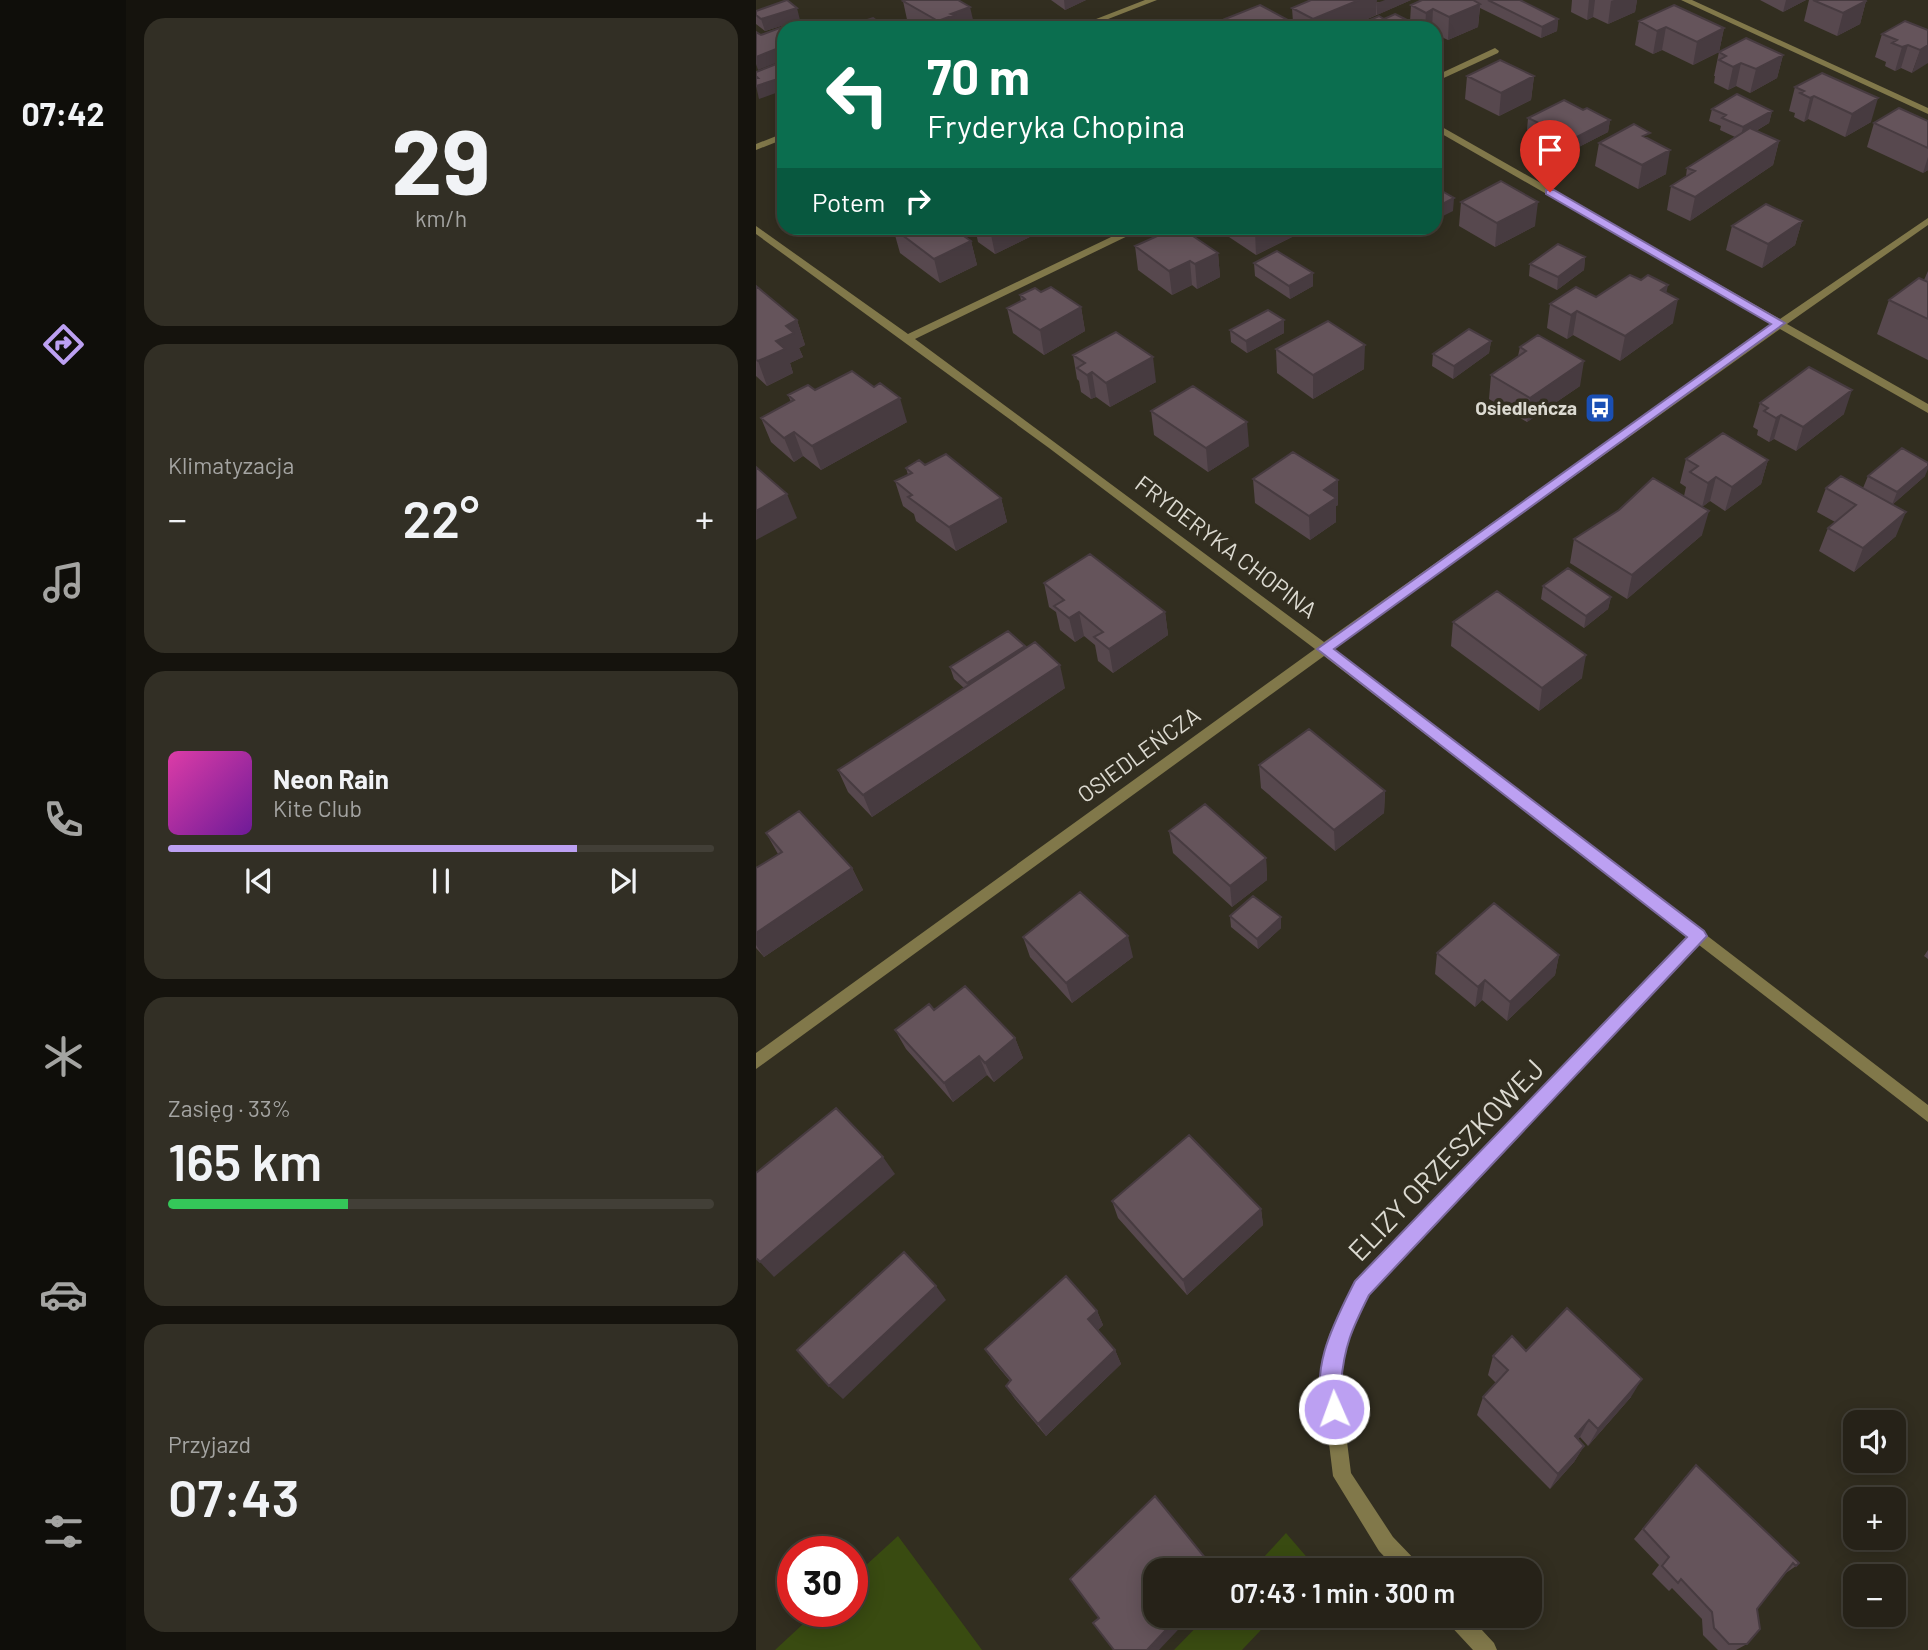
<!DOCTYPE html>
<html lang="pl">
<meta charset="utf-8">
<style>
:root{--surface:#262218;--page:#322f25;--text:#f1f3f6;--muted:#a4a4a2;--line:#423f37;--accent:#bca0f2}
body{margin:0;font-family:Barlow,sans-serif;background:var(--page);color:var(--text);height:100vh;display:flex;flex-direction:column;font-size:26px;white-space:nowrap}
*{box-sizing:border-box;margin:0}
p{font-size:23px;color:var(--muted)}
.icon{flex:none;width:38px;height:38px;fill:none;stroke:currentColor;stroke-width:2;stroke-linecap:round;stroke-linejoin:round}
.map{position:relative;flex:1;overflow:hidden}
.panel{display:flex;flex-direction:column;gap:18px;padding:18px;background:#15130d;width:630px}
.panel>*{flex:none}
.hud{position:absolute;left:21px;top:21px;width:665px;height:214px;border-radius:21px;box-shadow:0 4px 18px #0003,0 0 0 2px var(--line);background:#0b6e4f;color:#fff;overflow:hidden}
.fabs{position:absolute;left:1087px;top:1410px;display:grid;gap:14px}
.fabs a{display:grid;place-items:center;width:63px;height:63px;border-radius:14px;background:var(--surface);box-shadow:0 4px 18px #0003,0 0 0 2px var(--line);font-size:35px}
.speed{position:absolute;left:21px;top:1536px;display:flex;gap:14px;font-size:35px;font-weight:700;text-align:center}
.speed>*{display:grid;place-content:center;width:91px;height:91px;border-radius:50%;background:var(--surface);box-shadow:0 4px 18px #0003,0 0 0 2px var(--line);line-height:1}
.speed .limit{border:10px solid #d22;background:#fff;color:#111}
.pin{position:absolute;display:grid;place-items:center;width:60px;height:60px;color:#fff;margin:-72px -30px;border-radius:50% 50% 50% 0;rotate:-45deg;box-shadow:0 0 7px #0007}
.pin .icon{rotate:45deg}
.me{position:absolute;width:77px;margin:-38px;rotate:358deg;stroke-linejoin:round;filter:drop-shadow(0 0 5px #0008)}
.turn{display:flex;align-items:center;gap:24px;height:147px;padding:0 35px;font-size:32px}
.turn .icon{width:91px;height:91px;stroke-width:2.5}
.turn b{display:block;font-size:49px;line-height:60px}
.then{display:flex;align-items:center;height:66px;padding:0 35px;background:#0003;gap:14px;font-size:26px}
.big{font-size:52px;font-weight:600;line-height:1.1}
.panel .widget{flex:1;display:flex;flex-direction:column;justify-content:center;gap:10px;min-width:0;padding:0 24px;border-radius:21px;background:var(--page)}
.panel .dial{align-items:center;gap:0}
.dial b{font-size:91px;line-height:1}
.song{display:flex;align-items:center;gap:21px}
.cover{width:84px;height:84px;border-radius:10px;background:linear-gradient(135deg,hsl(320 70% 55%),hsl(280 70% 35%))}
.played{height:7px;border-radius:4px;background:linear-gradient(90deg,var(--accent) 75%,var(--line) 75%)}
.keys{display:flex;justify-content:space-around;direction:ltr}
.heat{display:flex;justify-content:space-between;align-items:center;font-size:38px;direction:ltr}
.charge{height:10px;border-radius:5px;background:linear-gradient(90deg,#34c759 33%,var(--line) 0)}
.trip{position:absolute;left:387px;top:1558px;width:399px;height:70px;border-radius:21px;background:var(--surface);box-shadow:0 4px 18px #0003,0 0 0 2px var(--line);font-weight:600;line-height:70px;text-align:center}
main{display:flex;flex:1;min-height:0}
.menu{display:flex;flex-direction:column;width:126px;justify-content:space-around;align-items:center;background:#0f0e0a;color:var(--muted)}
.menu .icon{width:49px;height:49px}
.menu .selected{color:var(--accent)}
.menu b{font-size:32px;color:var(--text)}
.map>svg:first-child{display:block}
.green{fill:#394b11}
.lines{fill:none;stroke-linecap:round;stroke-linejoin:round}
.lane{fill:#81784a;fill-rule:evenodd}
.street{fill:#81784a;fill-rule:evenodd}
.wall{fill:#57484e}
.shaded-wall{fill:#473b40}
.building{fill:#65545b;stroke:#473b40;stroke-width:2}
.route{fill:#bca0f2;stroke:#7a689d;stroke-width:2}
.labels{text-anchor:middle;stroke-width:7;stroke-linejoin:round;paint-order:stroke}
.far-poi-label{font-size:19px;font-weight:bold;fill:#dcdad1;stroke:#322e20;text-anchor:end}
.street-label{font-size:23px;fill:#dcdad1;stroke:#322e20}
.near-street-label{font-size:28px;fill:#dcdad1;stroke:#322e20}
</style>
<main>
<nav class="menu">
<b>07:42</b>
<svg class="icon selected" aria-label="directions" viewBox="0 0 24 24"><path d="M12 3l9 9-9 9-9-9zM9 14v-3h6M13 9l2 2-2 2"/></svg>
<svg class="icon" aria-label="music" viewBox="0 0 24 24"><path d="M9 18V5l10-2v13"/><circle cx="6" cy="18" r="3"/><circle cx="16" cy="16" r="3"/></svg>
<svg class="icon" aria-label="phone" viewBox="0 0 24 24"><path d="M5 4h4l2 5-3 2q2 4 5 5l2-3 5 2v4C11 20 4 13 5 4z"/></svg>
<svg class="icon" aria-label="climate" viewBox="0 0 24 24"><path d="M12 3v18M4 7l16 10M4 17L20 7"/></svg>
<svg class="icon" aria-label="car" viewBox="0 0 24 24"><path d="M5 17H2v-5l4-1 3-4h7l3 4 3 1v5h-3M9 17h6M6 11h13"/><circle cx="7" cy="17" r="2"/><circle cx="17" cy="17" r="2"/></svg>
<svg class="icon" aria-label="filters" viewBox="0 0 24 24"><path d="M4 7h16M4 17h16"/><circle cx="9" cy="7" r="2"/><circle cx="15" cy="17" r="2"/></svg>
</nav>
<section class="panel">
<div class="widget dial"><b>29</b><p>km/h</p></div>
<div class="widget"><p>Klimatyzacja</p>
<div class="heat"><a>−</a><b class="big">22°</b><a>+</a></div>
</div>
<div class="widget">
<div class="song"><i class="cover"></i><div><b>Neon Rain</b><p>Kite Club</p></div></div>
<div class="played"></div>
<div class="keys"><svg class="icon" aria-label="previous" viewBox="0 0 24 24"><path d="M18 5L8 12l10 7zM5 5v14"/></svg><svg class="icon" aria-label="pause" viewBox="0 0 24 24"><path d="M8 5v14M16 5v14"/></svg><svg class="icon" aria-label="next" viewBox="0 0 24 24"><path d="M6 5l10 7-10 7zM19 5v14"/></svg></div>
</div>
<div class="widget"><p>Zasięg · 33%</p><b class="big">165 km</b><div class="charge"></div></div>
<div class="widget"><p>Przyjazd</p><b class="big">07:43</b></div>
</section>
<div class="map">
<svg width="1172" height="1650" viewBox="0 0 1172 1650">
<rect width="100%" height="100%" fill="#322e20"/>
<!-- green -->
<path class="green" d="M530 1533 561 1569 496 1570Z
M142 1536 226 1650H19L60 1612H96V1578Z
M452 1615H519L486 1650H418Z"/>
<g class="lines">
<!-- lane -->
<path class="lane" d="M739 48 743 51 742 53 679 82V76Z"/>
<!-- street -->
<path class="street" d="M389 0H401L329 28H317Z
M925 0H936L1172 108V114Z
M679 123 1024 319 1172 218V225L1031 324 1172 404V413L1024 329 577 649 1172 1105V1122L943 945 612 1294 591 1337 584 1387 595 1473 637 1537 662 1563 665 1570H641L623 1551 577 1476 566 1387 573 1335 600 1282 932 937 568 656 0 1069V1053L559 649 293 448 0 234V226L152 334 374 228H386L384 230 159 339 568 642 1017 324 679 130Z
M28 133V139L0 150V144Z
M688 1615H712L738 1643 741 1650H717L691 1622Z"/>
</g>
<!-- wall -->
<path class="wall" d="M295 0H330L309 10Z
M655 0 591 28H469V19L537 22 536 8Z
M666 0H764L802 19 801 31 785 38 724 8 722 27 692 40 679 34V28H606L607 23 628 19 654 22 655 5Z
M816 0H881L879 12 852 24 837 17 831 20 815 12Z
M1004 0H1050L1027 12Z
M1053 0H1109L1110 1 1104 24 1081 36 1048 21Z
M147 1 219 28H159L152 24Z
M0 11 44 20 9 31 0 24Z
M883 21 968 28 963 52 937 65 906 50 897 54 879 45Z
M1172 30 1156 73 1145 68 1139 71 1129 66 1130 62 1119 57 1126 34Z
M963 52 1027 55 1021 78 994 93 980 86 972 90 958 83 959 76H958Z
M711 76H778L775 100 743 116 709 99Z
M1039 87 1115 122 1089 137 1052 119 1048 122 1038 117 1039 113 1033 111Z
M956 109 1016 111 1013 123 1000 131 1023 141 1017 165 934 221 911 210 915 186 930 176 931 168 979 137 964 130 965 126 953 121Z
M827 110 854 120 852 132 815 151 771 130 772 118Z
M1172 121V170L1167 173 1111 147 1118 123Z
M893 139 910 174 882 189 839 166 843 143Z
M28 144V169L21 147Z
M705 202 779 226 739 247 703 226Z
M1046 221 1039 245 1006 268 970 250 976 226Z
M137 228H219L220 232 210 238 215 241 221 265 184 283 144 253Z
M219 228H292L239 254 222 242Z
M461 228H537L538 236 500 255 461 229Z
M379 246 462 253 464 277 441 289 436 285 416 295 382 270Z
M829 257 828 270 801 290 773 276 774 264Z
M498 263 557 286 534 299 499 276Z
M1172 271V360L1121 334 1133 300 1168 280Z
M0 286 41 320 49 345 43 348 47 357 34 363 37 373 11 386 0 376Z
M285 292 325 307 329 331 288 355 257 333 251 308 265 301 264 295Z
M910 293 917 323 864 361 817 335 811 339 791 328 794 304 840 297Z
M474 330 528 333 491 353 475 342Z
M735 341 733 353 697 379 676 366 677 354Z
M764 347 824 386 771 422 733 399 735 375 762 356Z
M520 349 608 369 557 399 521 373Z
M317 355 400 382 354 407 340 397 335 399 325 392 323 381 321 379Z
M59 390 151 422 65 470 47 456 38 462 15 442 5 418 35 402 32 395Z
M1004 403 1088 414 1040 451 1018 439 1013 442 1001 435 1002 430 997 427Z
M395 411 493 446 452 472 398 435Z
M930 459 1012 460 1005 484 969 511 954 501 946 507 928 496 930 487 924 483Z
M169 465 245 498 251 522 200 551 160 521 158 514 147 506 139 481 152 475 150 468Z
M1112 476H1169L1136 505 1140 536 1098 572 1063 551 1072 528 1079 522 1061 512 1070 488H1107Z
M497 479 582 480V505L580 506V522L554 540 499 503Z
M863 510 946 535 871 599 814 563 818 539Z
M288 583 409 612 412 635 357 673 342 661 339 645 328 636 319 642 304 630 300 612 293 607Z
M787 586 855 597 852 609 828 628 785 599Z
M697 622 826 678 783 711 695 646Z
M269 646 270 648 309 688 116 817 92 792 82 770 208 688 198 679 194 667Z
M503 765 629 791 628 813 579 851 505 788Z
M413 831 510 858 511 880 476 907 417 853Z
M10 833 96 868 107 890 8 957 0 948V868L22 854Z
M474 916 525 917V928L502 949 475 927Z
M267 937 377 957 316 1003 274 957Z
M1172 950V959L1168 956Z
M681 953 803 955 799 975 751 1021 726 1000 719 1007 679 974Z
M178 1010 259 1038 267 1058 238 1082 231 1075 197 1102 150 1049 139 1030Z
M356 1201 505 1209 507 1225 431 1295 362 1218Z
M341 1311 347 1325 342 1330 359 1350 365 1364 290 1436 259 1399 250 1386 254 1381 238 1362 229 1349Z
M770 1351 875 1397 832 1446 824 1437 822 1439 828 1446 818 1462 794 1489 721 1415 727 1397 740 1383 732 1375 737 1356Z
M930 1476 1040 1566 1027 1575 1001 1609 991 1644 980 1650H962L947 1635 946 1619 916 1588 913 1591 896 1574 903 1565 878 1539Z"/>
<!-- shaded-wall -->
<path class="shaded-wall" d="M308 0H330L309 10Z
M603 0H621L620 15 591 28H558L557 19Z
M629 0H655L621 15V3Z
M833 0H839L837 17 831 20Z
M858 0H881L879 12 852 24 855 1Z
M1030 0H1050L1027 12Z
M1110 1 1104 24 1081 36 1087 13Z
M724 4 722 27 692 40 693 17Z
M214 7 219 28H183L182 21 195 14Z
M41 8 44 20 9 31 5 19Z
M677 9 676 28H669L670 13Z
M802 19 801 31 785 38 786 27Z
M910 27 906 50 897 54 901 31Z
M968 28 963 52 937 65 941 42Z
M1152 45 1145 68 1139 71 1146 47Z
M1172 45V63L1156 73 1164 50Z
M28 46V60L2 70 0 64V57Z
M1027 55 1021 78 994 93 1000 69Z
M985 63 980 86 972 90 977 67Z
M778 76 775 100 743 116 745 93Z
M28 77V90L3 99 0 86Z
M1058 96 1052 119 1048 122 1054 98Z
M1122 98 1115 122 1089 137 1096 114Z
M1016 111 1013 123 984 140 987 127Z
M854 120 852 132 815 151 817 139Z
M1023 141 1017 165 934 221 939 197Z
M914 150 910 174 882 189 886 165Z
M1172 157V170L1167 173Z
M698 198 697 211 679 220V208Z
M782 202 779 226 739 247 741 223Z
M1046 221 1039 245 1006 268 1012 244Z
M194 228H219L220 232 205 240 215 241 221 265 184 283 178 259Z
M238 228H292L239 254 234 230Z
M506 228H537L538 236 500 255 499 231Z
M462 253 464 277 441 289 439 264Z
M829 257 828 270 801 290 802 277Z
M434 261 436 285 416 295 413 271Z
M557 273V286L534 299 533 286Z
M912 285 907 309 922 299 917 323 864 361 869 336 905 290Z
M325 307 329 331 288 355 284 330Z
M821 311 817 335 811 339 815 315Z
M41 320 49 345 43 348 47 357 34 363 37 373 11 386 2 361 20 341 30 326Z
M528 320V333L491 353 490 341Z
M735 341 733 353 697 379 698 366Z
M609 345 608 369 557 399V375Z
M397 357 400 382 354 407 350 383Z
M828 361 824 386 771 422 774 398Z
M336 372 340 397 335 399 331 375Z
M1096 390 1088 414 1040 451 1047 427Z
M144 398 151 422 65 470 56 446Z
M1025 415 1018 439 1013 442 1020 418Z
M491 422 493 446 452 472 450 448Z
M38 432 47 456 38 462 28 438Z
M1012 460 1005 484 969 511 976 487Z
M1172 466V469L1169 476 1136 505 1141 492Z
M960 477 954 501 946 507 952 483Z
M582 480V505L580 506V522L554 540 553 516 568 490Z
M31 494 41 518 0 540V511Z
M245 498 251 522 200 551 193 527Z
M953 511 946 535 871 599 876 575Z
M1150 512 1140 536 1098 572 1107 548Z
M855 597 852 609 828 628 830 616Z
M323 612 328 636 319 642 313 618Z
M409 612 412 635 357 673 353 649Z
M269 646 272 658 215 695 211 683Z
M830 655 826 678 783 711 786 688Z
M304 665 309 688 116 817 107 795Z
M629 791 628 813 579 851 578 830Z
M510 858 511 880 476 907 474 886Z
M96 868 107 890 8 957 0 945V933Z
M525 917V928L502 949 501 939Z
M372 936 377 957 316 1003 310 983Z
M803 955 799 975 751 1021 754 1002Z
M729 980 726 1000 719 1007 722 987Z
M259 1038 267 1058 238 1082 229 1063Z
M223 1056 231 1075 197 1102 188 1083Z
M127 1157 139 1174 18 1277 4 1262Z
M505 1209 507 1225 431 1295 427 1280Z
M180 1286 190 1300 87 1399 73 1386Z
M341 1311 347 1325 338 1333 332 1319Z
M359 1350 365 1364 290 1436 282 1424Z
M886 1379 875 1397 832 1446 842 1429Z
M833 1420 824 1437 810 1453 819 1436Z
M828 1446 818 1462 794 1489 802 1474Z
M424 1615H436L403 1650H391Z"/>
<!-- building -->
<path class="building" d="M31 0 41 8 5 19 0 15V11Z
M150 0H202L214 7 195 14 198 15 182 21 147 1Z
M555 0H603L557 19 536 8Z
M666 0H717L724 4 693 17 677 9 670 13 655 5Z
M732 0H764L802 19 786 27Z
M1057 0H1109L1110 1 1087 13Z
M504 5 543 26 539 28H484L469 19Z
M918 5 968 28 941 42 910 27 901 31 883 21Z
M639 14 663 26 659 28H606L612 26 607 23 623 16 628 19Z
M117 18 130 28H95L92 26Z
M1149 21 1172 30V45L1164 50 1152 45 1146 47 1136 43 1141 40 1126 34Z
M29 26 32 28H28V46L0 57V32L5 35Z
M990 38 1027 55 1000 69 985 63 977 67 963 60 970 56 963 52Z
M744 60 778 76 745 93 711 76Z
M28 61V77L0 86V78H2L0 76V72Z
M1066 73 1122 98 1096 114 1058 96 1054 98 1044 93 1048 91 1039 87Z
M981 94 1016 111 987 127 966 118 970 115 956 109Z
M808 100 827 110 831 108 854 120 817 139 772 118Z
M1143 108 1172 121V148L1118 123Z
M878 124 894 133 887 136 914 150 886 165 843 143Z
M994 128 1023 141 939 197 915 186 939 171 931 168Z
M28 144V152L21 147Z
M745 181 782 202 741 223 705 202Z
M679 187 698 198 679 208Z
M1010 204 1046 221 1012 244 976 226Z
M137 228H196L215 241 178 259Z
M419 228H425L462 253 439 264 434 261 413 271 379 246Z
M494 228H506L499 231Z
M802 244 829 257 802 277 774 264Z
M521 251 557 273 533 286 498 263Z
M874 275 885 280 892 275 912 285 905 290 922 299 869 336 821 311 815 315 794 304 820 287 840 297Z
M1163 278 1172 282V319L1133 300Z
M0 286 41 320 30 326 38 333 20 341 29 349 2 361 0 360Z
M295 287 325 307 284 330 251 308 269 299 264 295 279 288 285 292Z
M512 310 528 320 490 341 474 330Z
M572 321 609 345 557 375 520 349Z
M713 329 735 341 698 366 677 354Z
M360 332 397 357 350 383 336 372 331 375 321 368 329 363 317 355Z
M782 335 828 361 774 398 735 375 770 351 764 347Z
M1053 367 1096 390 1047 427 1025 415 1020 418 1008 411 1012 408 1004 403Z
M96 371 118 387 124 383 144 398 56 446 38 432 28 438 5 418 38 400 32 395 52 385 59 390Z
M437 386 491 422 450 448 395 411Z
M967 433 1012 460 976 487 960 477 952 483 934 472 942 466 930 459Z
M1146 448 1172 463V466L1141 492 1112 476Z
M537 452 582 480 568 490 580 498 553 516 497 479Z
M190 454 245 498 193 527 152 497 156 495 139 481 156 473 150 468 163 460 169 465Z
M0 467 31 494 0 511Z
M1085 476 1150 512 1107 548 1072 528 1100 505 1070 488Z
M897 478 953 511 876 575 818 539 863 510Z
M334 554 409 612 353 649 338 637 347 632 323 612 313 618 298 606 308 600 288 583Z
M812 568 855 597 830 616 787 586Z
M741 591 830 655 786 688 697 622Z
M252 631 269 646 211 683 194 667Z
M279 642 304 665 107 795 82 770Z
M553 729 629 791 578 830 503 765Z
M449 804 510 858 474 886 413 831Z
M43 811 96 868 0 933V868L26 852 10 833Z
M324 892 372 936 310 983 267 937Z
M497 896 525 917 501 939 474 916Z
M738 903 803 955 754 1002 729 980 722 987 681 953Z
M209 986 259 1038 229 1063 223 1056 188 1083 139 1030 173 1004 178 1010Z
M80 1108 127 1157 4 1262 0 1258V1173Z
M433 1135 505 1209 427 1280 356 1201Z
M148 1252 180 1286 73 1386 41 1350Z
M310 1276 341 1311 332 1319 359 1350 282 1424 250 1386 255 1380 229 1349Z
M811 1308 886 1379 842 1429 833 1420 819 1436 828 1446 802 1474 727 1397 752 1370 737 1356 756 1336 770 1351Z
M940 1465 1043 1563 1040 1566 1037 1563 1001 1609 1004 1629 991 1644H973L958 1628 956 1612 925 1579 922 1583 906 1566 913 1557 887 1529Z
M399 1496 459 1570H399V1615H424L391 1650H358L337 1623 343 1618 314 1579Z"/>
<!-- route -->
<path class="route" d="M790 190H798L1029 323 578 649 948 931 951 936 613 1295C596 1329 588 1346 585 1384 584 1396 589 1406 585 1417L578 1420 570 1417C551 1371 579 1321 599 1281L931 937 561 649 1015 324 790 194Z"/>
<!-- icons -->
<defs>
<g id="bus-square" transform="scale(1.575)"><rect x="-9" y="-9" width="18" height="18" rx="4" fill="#1a4fb4" stroke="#322e20"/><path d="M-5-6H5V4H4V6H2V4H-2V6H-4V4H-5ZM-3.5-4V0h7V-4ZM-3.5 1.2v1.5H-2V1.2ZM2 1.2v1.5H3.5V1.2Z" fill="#fff"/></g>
</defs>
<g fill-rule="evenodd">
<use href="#bus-square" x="844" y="408"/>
</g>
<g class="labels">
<!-- far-poi labels -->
<g class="far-poi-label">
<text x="821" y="415">Osiedleńcza</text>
</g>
<!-- street labels -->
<g class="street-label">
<text transform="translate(470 547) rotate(37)" y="8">FRYDERYKA CHOPINA</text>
<text transform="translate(383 755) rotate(-36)" y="8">OSIEDLEŃCZA</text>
</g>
<!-- near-street labels -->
<g class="near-street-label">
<text transform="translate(690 1160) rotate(-46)" y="10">ELIZY ORZESZKOWEJ</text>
</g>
</g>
</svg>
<div class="fabs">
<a><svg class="icon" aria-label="sound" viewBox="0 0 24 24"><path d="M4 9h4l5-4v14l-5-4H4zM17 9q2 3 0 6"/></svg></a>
<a>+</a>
<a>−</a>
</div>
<div class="speed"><div class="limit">30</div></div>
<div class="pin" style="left:794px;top:192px;background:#d93025"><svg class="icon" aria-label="arrive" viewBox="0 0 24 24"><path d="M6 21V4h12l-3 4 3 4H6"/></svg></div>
<svg class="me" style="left:578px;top:1409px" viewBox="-20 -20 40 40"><circle r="17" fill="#bca0f2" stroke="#fff" stroke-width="3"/><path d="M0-11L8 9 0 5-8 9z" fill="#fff"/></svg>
<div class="trip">07:43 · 1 min · 300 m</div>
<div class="hud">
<div class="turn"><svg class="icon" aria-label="left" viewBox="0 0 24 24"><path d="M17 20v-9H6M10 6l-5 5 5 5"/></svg><div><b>70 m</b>Fryderyka Chopina</div></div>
<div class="then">Potem<svg class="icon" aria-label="right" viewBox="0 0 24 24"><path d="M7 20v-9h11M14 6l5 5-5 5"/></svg></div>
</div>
</div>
</main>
